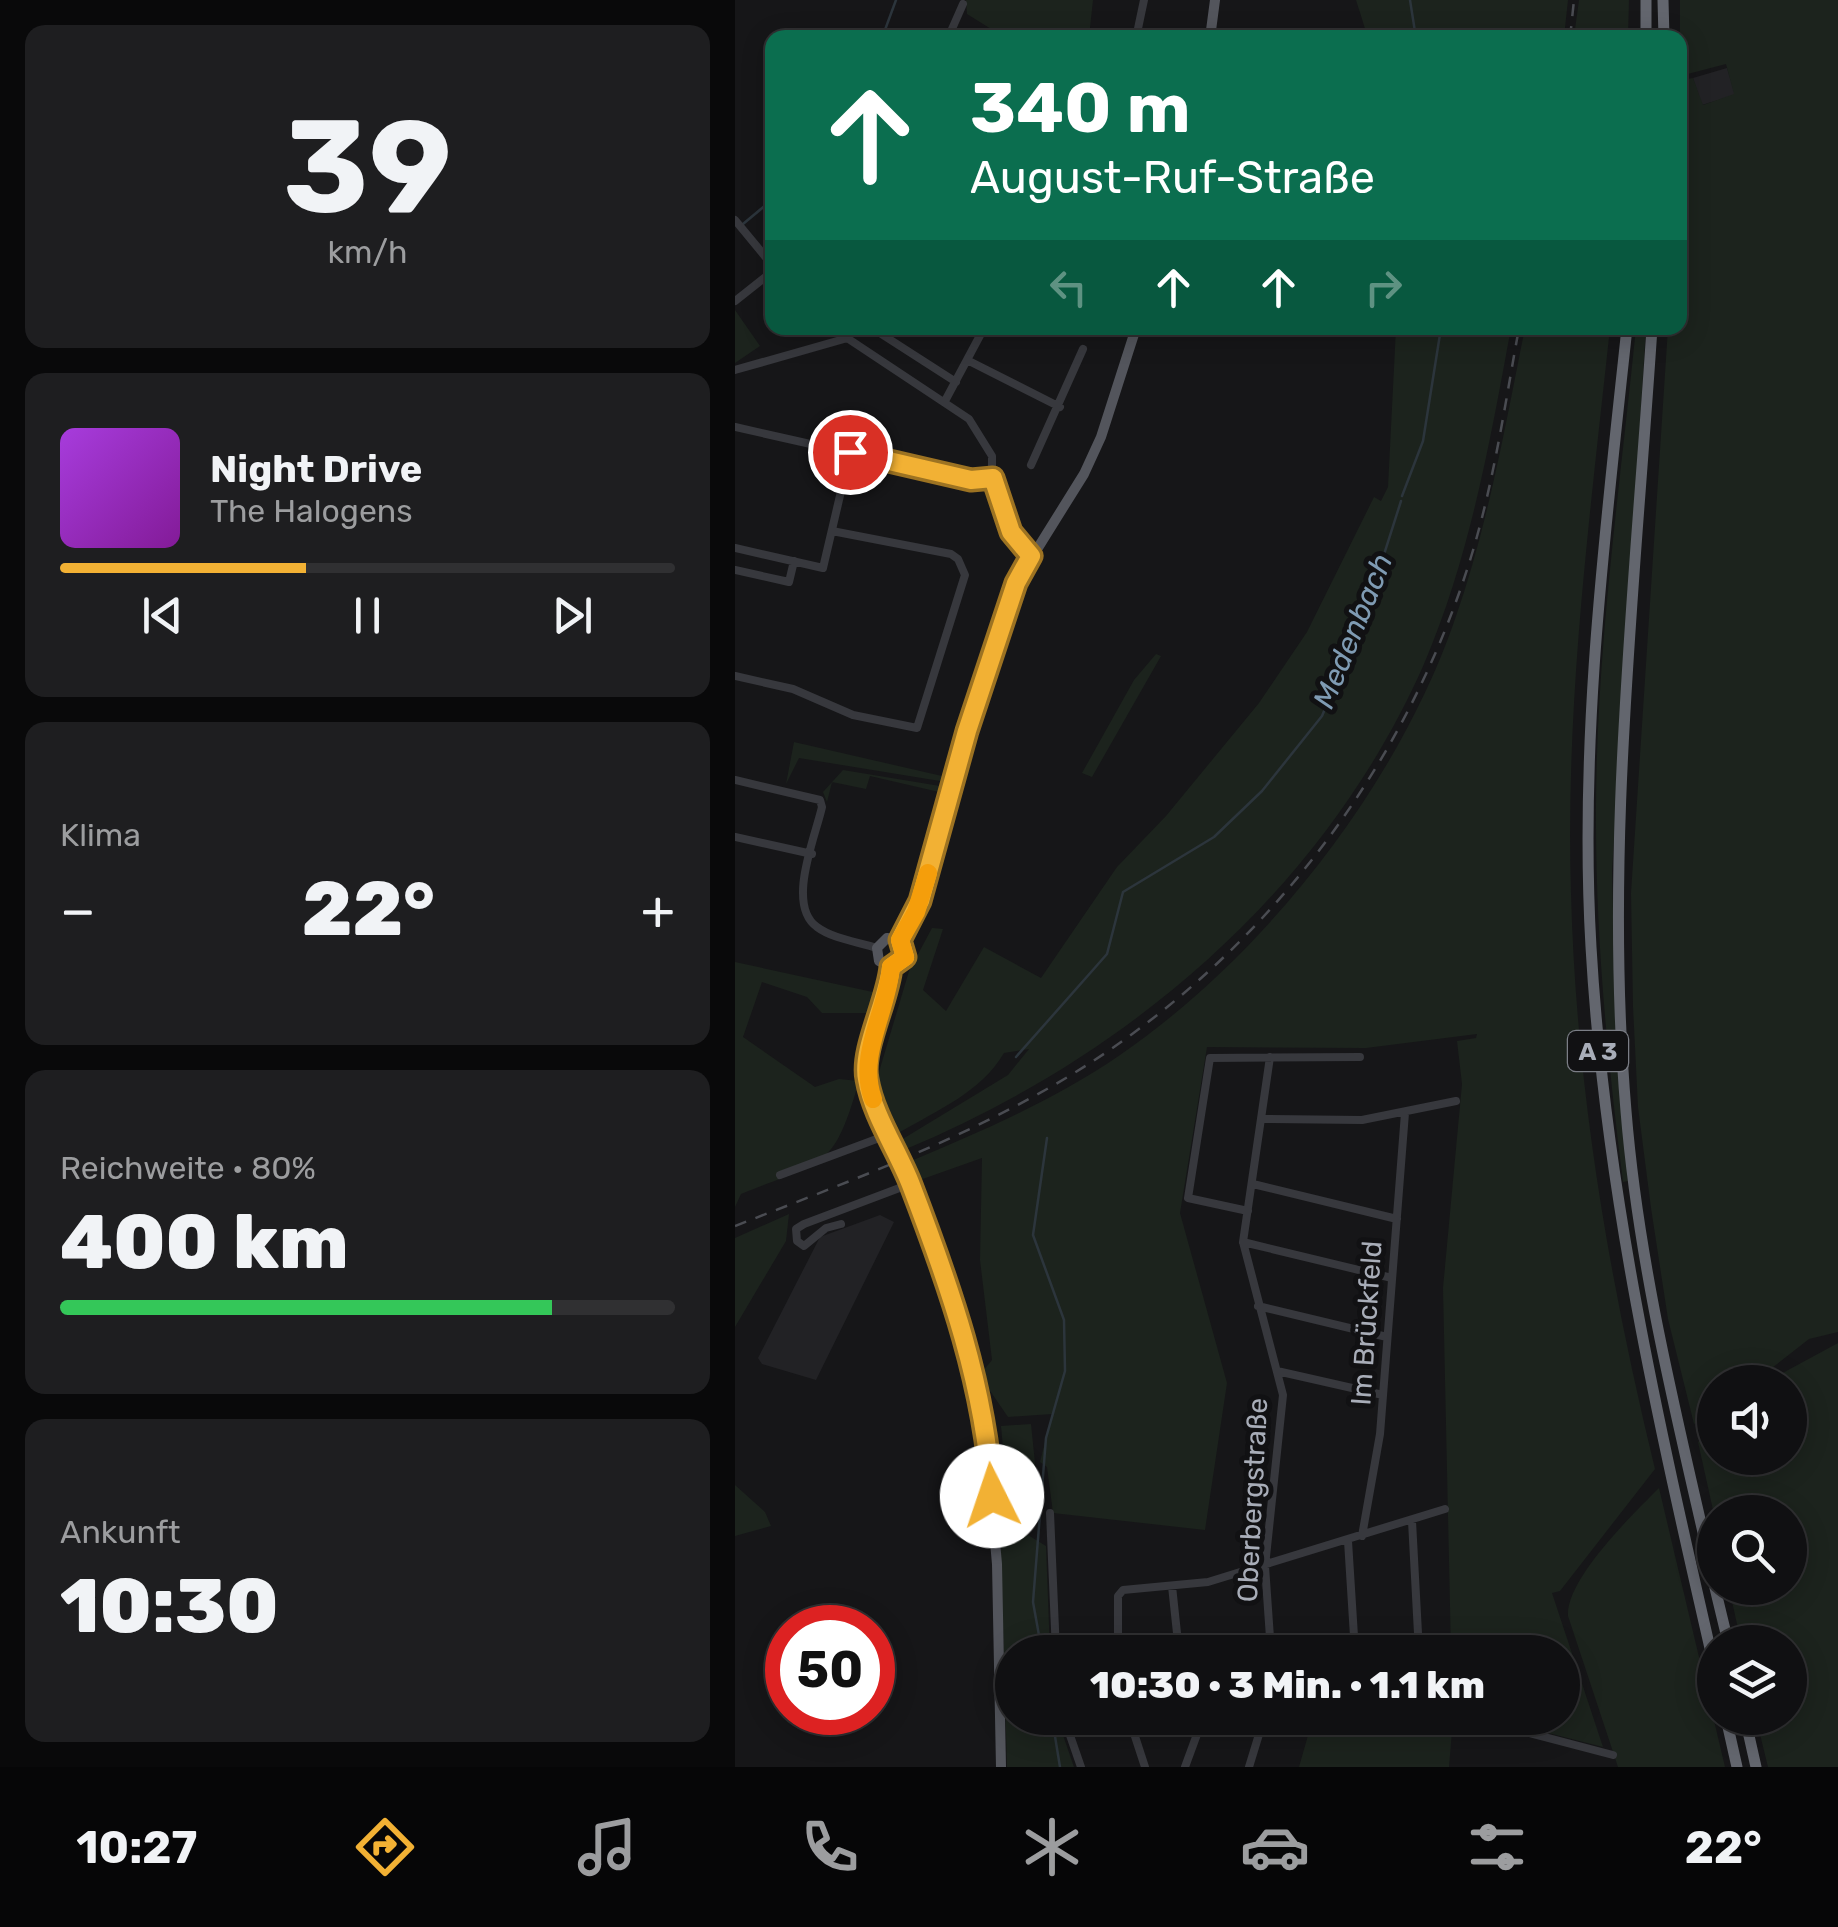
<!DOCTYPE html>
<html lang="de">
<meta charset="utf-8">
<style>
:root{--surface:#101012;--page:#1e1e20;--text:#f1f3f6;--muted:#9c9d9f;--line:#303032;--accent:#f2b134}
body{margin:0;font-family:Rubik,sans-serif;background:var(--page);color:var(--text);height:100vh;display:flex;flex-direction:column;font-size:38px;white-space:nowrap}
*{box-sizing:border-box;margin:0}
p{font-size:32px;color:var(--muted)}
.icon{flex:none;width:55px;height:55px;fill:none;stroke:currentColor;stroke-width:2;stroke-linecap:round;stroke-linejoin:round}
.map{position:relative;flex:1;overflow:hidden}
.sheet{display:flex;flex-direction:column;gap:25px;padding:25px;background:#09090a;width:735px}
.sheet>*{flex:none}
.hud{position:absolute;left:30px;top:30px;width:922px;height:305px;border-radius:20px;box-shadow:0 5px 25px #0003,0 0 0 2px var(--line);background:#0b6e4f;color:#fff;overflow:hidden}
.buttons{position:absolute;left:962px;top:1365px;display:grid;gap:20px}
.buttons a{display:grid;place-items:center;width:110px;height:110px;border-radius:50%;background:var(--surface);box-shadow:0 5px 25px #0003,0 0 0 2px var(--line);font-size:50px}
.speed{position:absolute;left:30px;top:1605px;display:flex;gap:20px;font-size:50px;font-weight:700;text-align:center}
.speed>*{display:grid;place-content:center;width:130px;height:130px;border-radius:50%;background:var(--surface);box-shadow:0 5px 25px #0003,0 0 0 2px var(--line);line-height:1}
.speed .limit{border:15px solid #d22;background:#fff;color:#111}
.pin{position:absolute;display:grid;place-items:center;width:85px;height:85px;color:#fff;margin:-42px;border:5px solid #fff;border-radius:50%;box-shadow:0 2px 10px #0007}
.me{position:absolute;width:110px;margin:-55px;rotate:356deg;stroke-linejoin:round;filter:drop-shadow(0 0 8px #0008)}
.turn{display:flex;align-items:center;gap:35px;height:210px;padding:0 40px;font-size:45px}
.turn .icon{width:130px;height:130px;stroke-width:2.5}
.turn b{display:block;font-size:70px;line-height:85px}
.lanes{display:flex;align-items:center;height:95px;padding:0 40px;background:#0003;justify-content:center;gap:50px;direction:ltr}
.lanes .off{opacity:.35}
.big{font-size:75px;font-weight:800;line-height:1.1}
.sheet .widget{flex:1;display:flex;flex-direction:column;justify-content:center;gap:15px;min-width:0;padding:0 35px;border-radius:20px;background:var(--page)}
.sheet .dial{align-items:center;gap:0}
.dial b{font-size:130px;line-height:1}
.song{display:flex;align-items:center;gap:30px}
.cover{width:120px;height:120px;border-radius:15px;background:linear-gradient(135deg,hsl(280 70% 55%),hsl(290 70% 35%))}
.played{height:10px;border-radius:5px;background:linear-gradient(90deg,var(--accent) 40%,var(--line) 40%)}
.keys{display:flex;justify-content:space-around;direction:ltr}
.heat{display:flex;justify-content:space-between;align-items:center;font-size:55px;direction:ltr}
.charge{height:15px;border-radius:8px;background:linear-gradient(90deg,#34c759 80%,var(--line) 0)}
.trip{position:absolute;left:260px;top:1635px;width:585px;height:100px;border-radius:50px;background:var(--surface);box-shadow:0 5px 25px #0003,0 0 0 2px var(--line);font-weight:800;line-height:100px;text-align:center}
.dock{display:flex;height:160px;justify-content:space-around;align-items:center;background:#060607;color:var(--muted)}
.dock .icon{width:70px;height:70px}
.dock .active{color:var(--accent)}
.dock b{font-size:45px;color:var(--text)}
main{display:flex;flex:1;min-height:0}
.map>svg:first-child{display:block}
.built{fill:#222225}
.green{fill:#1c231d}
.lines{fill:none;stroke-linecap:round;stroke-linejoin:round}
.stream{stroke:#2c353c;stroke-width:2.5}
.minor{stroke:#37383d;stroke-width:8}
.major{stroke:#53555c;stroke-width:10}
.highway{stroke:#63666e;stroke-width:11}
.rail{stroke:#4a4c52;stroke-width:2.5;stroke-dasharray:12 10;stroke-linecap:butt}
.route-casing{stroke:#9d7322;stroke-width:25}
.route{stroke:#f2b134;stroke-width:18}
.slow{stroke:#f59e0b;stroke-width:18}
.labels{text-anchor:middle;stroke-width:10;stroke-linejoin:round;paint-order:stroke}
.shield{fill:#111113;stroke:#7b7e86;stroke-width:2.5}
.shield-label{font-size:25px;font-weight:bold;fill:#a8adb8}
.street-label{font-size:28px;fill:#a8adb8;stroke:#111113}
.water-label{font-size:30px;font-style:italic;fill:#7f9bb3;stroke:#111113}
</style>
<main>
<section class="sheet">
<div class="widget dial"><b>39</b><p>km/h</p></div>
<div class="widget">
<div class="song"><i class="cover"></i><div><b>Night Drive</b><p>The Halogens</p></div></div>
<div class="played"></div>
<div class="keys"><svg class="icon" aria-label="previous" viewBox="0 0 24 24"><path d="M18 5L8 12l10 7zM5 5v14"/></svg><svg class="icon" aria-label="pause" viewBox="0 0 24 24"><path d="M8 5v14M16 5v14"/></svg><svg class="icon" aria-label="next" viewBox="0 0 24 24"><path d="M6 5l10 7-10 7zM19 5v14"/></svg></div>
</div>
<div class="widget"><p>Klima</p>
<div class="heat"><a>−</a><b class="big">22°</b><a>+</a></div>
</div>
<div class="widget"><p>Reichweite · 80%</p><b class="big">400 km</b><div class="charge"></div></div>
<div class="widget"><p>Ankunft</p><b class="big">10:30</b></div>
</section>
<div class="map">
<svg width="1103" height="1767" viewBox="0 0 1103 1767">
<rect width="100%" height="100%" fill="#161618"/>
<!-- built -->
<path class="built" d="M992 68 1000 95 967 105 958 78Z
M145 1215 159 1222 81 1380 27 1364 23 1358 85 1237Z"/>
<!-- green -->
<path class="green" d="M231 0H358L354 37H269L232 14Z
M621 0H833L829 37 633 38Z
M844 0H894L893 37H839Z
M945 0H1103V1332L1074 1339 1019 1382H980V1413L959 1424 933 1319 916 1208 903 1107 898 1007 896 893 933 328H945V80L958 78 968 105 999 94 991 64 945 76Z
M0 310 25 346 0 363Z
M661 328H776C755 442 735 556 689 664 590 889 394 1056 171 1149L166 1140 273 1075 294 1049 269 1053C246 1092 203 1110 165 1132L141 1082 174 971 197 928 208 929 188 990 211 1011 249 947 306 978 382 867 431 816 524 703 572 632 639 497 646 501 653 487Z
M790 328H875C855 515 830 704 836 893 841 1088 874 1280 920 1469L825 1591 817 1593 868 1747 755 1718H828V1652H716L708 1288 727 1084 722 1041 741 1038 742 1034 631 1048 472 1047 445 1213 492 1383 470 1530 318 1513 312 1467 305 1462 317 1414 273 1417 249 1382 248 1371 257 1360 245 1260 247 1158 182 1181 176 1161C249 1130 320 1100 385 1055 529 956 662 786 719 622 753 526 770 427 790 328Z
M901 328H911L877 871 882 1057 893 1181 888 1182C872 1056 860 930 861 804 862 645 885 486 901 328Z
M421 654 426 656 357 777 347 773 399 680Z
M59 742 207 776 205 781 64 758 51 784Z
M108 770 205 786 204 792 135 776 131 789 97 782 92 802 88 792Z
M0 962 147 994 143 1013H87L72 997 27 982 8 1037 80 1087 104 1079 124 1081C98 1172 89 1160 6 1194L0 1207Z
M54 1214 51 1241 0 1327V1238Z
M1103 1343V1767H1033L1021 1718H1055V1642H1006L994 1588H1055V1512H980V1519L963 1442 980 1426V1458H1055V1382H1031Z
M296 1424 305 1512 274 1515 266 1426Z
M0 1485 30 1512 36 1526 0 1536Z
M924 1488 990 1767H883L833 1616C831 1579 898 1514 924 1488Z
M265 1518 311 1546 315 1652H278V1718H322L339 1767H272Z
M578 1718 718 1719 714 1767H564Z"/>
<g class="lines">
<!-- stream -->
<path class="stream" d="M675 0 681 38
M147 38 161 0
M8 224 38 199
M667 496 688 441 706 328
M281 1057 372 954 388 892 479 837 527 791 587 716 631 611 666 501
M307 1652 298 1602 311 1438 330 1371 329 1320 298 1235 312 1138
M317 1718 325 1767"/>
<!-- minor -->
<path class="minor" d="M213 38 228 4
M401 38 409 0
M0 220 38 266
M0 301 38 271
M97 328 234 419 257 456V478L276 532 296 556
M137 328 221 382
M234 361 325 407
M0 370 109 339
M210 401 249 328
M0 427 236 480 257 478
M296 465 348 349
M0 548 88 568 115 453
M0 570 54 582 59 561
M0 676 58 689 118 715 182 728 230 575 223 559 216 554 97 531
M0 780 85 800 87 807C80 838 51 905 82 927 98 939 124 942 142 948
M0 837 77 854
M535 1057 508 1242 548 1395 530 1566 536 1652
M527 1119 627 1120 721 1101
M45 1175 155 1134
M518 1184 662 1219
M513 1211 453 1198 475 1058 625 1057
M106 1224 91 1228 69 1246 62 1241 61 1229 69 1224 175 1184
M508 1242 657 1278
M523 1306 652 1337
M542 1371 648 1395
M315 1513 321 1652
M677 1521 684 1652
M627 1536 645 1434 670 1113
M613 1541 620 1652
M437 1586 444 1652
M383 1652V1596L388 1590 473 1582 710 1509
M329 1718 346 1767
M394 1718 410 1767
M737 1718 878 1755
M450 1767 468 1718
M514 1767 529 1718"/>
<!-- major -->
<path class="major" d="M475 38 480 0
M165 940 185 901 232 731 281 583 349 474 366 437 401 328
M156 967 152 999 131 1074 211 1279 248 1405 262 1564 266 1767
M156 967 144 961 142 948 152 938 165 940
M156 967 170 957 165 940"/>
<!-- highway -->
<path class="highway" d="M928 0 929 38
M911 38V0
M892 328C870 533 844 739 856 947 870 1193 925 1430 980 1670
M917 328C900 588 869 851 891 1111 904 1272 945 1429 980 1585
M980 1588 993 1642
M991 1718 1002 1767
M1010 1718 1021 1767"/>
<!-- rail -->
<path class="rail" d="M835 38 839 0
M0 1226C105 1185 213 1145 312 1089 514 975 668 778 736 557 759 482 770 404 784 328"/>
</g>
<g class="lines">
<!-- route casing -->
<g class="route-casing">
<path id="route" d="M115 452 236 480 258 478 276 532 296 556 281 583 232 731 185 901 165 940 170 957 156 967C153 1000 126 1050 132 1079 138 1115 163 1151 176 1185 215 1287 250 1386 257 1496"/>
</g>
<!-- route -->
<use href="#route" class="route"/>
<!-- slow -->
<path class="slow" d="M138 1099C122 1055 152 1012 156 967L170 957 165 940 181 912 193 873"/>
</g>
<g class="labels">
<!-- shield labels -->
<rect class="shield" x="833" y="1031" width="60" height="40" rx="8"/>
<g class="shield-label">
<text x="863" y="1060">A 3</text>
</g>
<!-- street labels -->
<g class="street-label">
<text transform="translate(631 1323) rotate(-86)" y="10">Im Brückfeld</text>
<text transform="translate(517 1500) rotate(-87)" y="10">Oberbergstraße</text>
</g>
<!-- water labels -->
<g class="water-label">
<text transform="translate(618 631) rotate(-68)" y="10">Medenbach</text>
</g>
</g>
</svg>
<div class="buttons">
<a><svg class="icon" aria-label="sound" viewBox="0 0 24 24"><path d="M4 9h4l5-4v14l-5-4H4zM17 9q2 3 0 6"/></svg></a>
<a><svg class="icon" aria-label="search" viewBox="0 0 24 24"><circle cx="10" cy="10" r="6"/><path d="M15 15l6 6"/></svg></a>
<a><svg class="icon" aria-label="layers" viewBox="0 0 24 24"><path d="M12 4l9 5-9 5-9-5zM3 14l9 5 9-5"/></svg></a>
</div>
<div class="speed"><div class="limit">50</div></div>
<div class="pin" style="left:115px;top:452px;background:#d93025"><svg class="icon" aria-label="arrive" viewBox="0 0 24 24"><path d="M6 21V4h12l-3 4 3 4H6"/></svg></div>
<svg class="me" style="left:257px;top:1496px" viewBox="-20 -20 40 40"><circle r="19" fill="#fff"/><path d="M0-13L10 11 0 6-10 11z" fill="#f2b134"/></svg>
<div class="trip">10:30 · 3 Min. · 1.1 km</div>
<div class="hud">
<div class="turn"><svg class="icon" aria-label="ahead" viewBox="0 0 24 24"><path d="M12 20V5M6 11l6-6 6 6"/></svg><div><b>340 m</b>August-Ruf-Straße</div></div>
<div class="lanes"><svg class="icon off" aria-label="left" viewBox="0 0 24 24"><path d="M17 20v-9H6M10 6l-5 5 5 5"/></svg><svg class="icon" aria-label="ahead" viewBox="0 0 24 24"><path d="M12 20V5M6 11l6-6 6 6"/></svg><svg class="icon" aria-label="ahead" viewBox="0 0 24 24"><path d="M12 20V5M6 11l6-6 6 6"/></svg><svg class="icon off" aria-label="right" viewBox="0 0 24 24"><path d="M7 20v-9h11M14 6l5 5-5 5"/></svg></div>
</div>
</div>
</main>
<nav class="dock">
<b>10:27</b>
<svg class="icon active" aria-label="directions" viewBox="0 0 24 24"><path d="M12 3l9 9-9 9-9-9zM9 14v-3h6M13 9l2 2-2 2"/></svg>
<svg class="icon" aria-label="music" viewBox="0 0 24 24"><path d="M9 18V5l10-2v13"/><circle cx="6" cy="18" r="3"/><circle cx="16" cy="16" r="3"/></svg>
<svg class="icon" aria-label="phone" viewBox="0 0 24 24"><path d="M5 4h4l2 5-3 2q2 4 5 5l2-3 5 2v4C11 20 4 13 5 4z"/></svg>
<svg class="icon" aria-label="climate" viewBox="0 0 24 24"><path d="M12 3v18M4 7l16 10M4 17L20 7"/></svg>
<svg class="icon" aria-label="car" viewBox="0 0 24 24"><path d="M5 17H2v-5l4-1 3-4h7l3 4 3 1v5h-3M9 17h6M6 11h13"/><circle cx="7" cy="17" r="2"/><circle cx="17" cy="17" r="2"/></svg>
<svg class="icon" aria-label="filters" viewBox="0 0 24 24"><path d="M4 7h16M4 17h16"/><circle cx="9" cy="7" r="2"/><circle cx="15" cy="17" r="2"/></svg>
<b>22°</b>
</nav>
